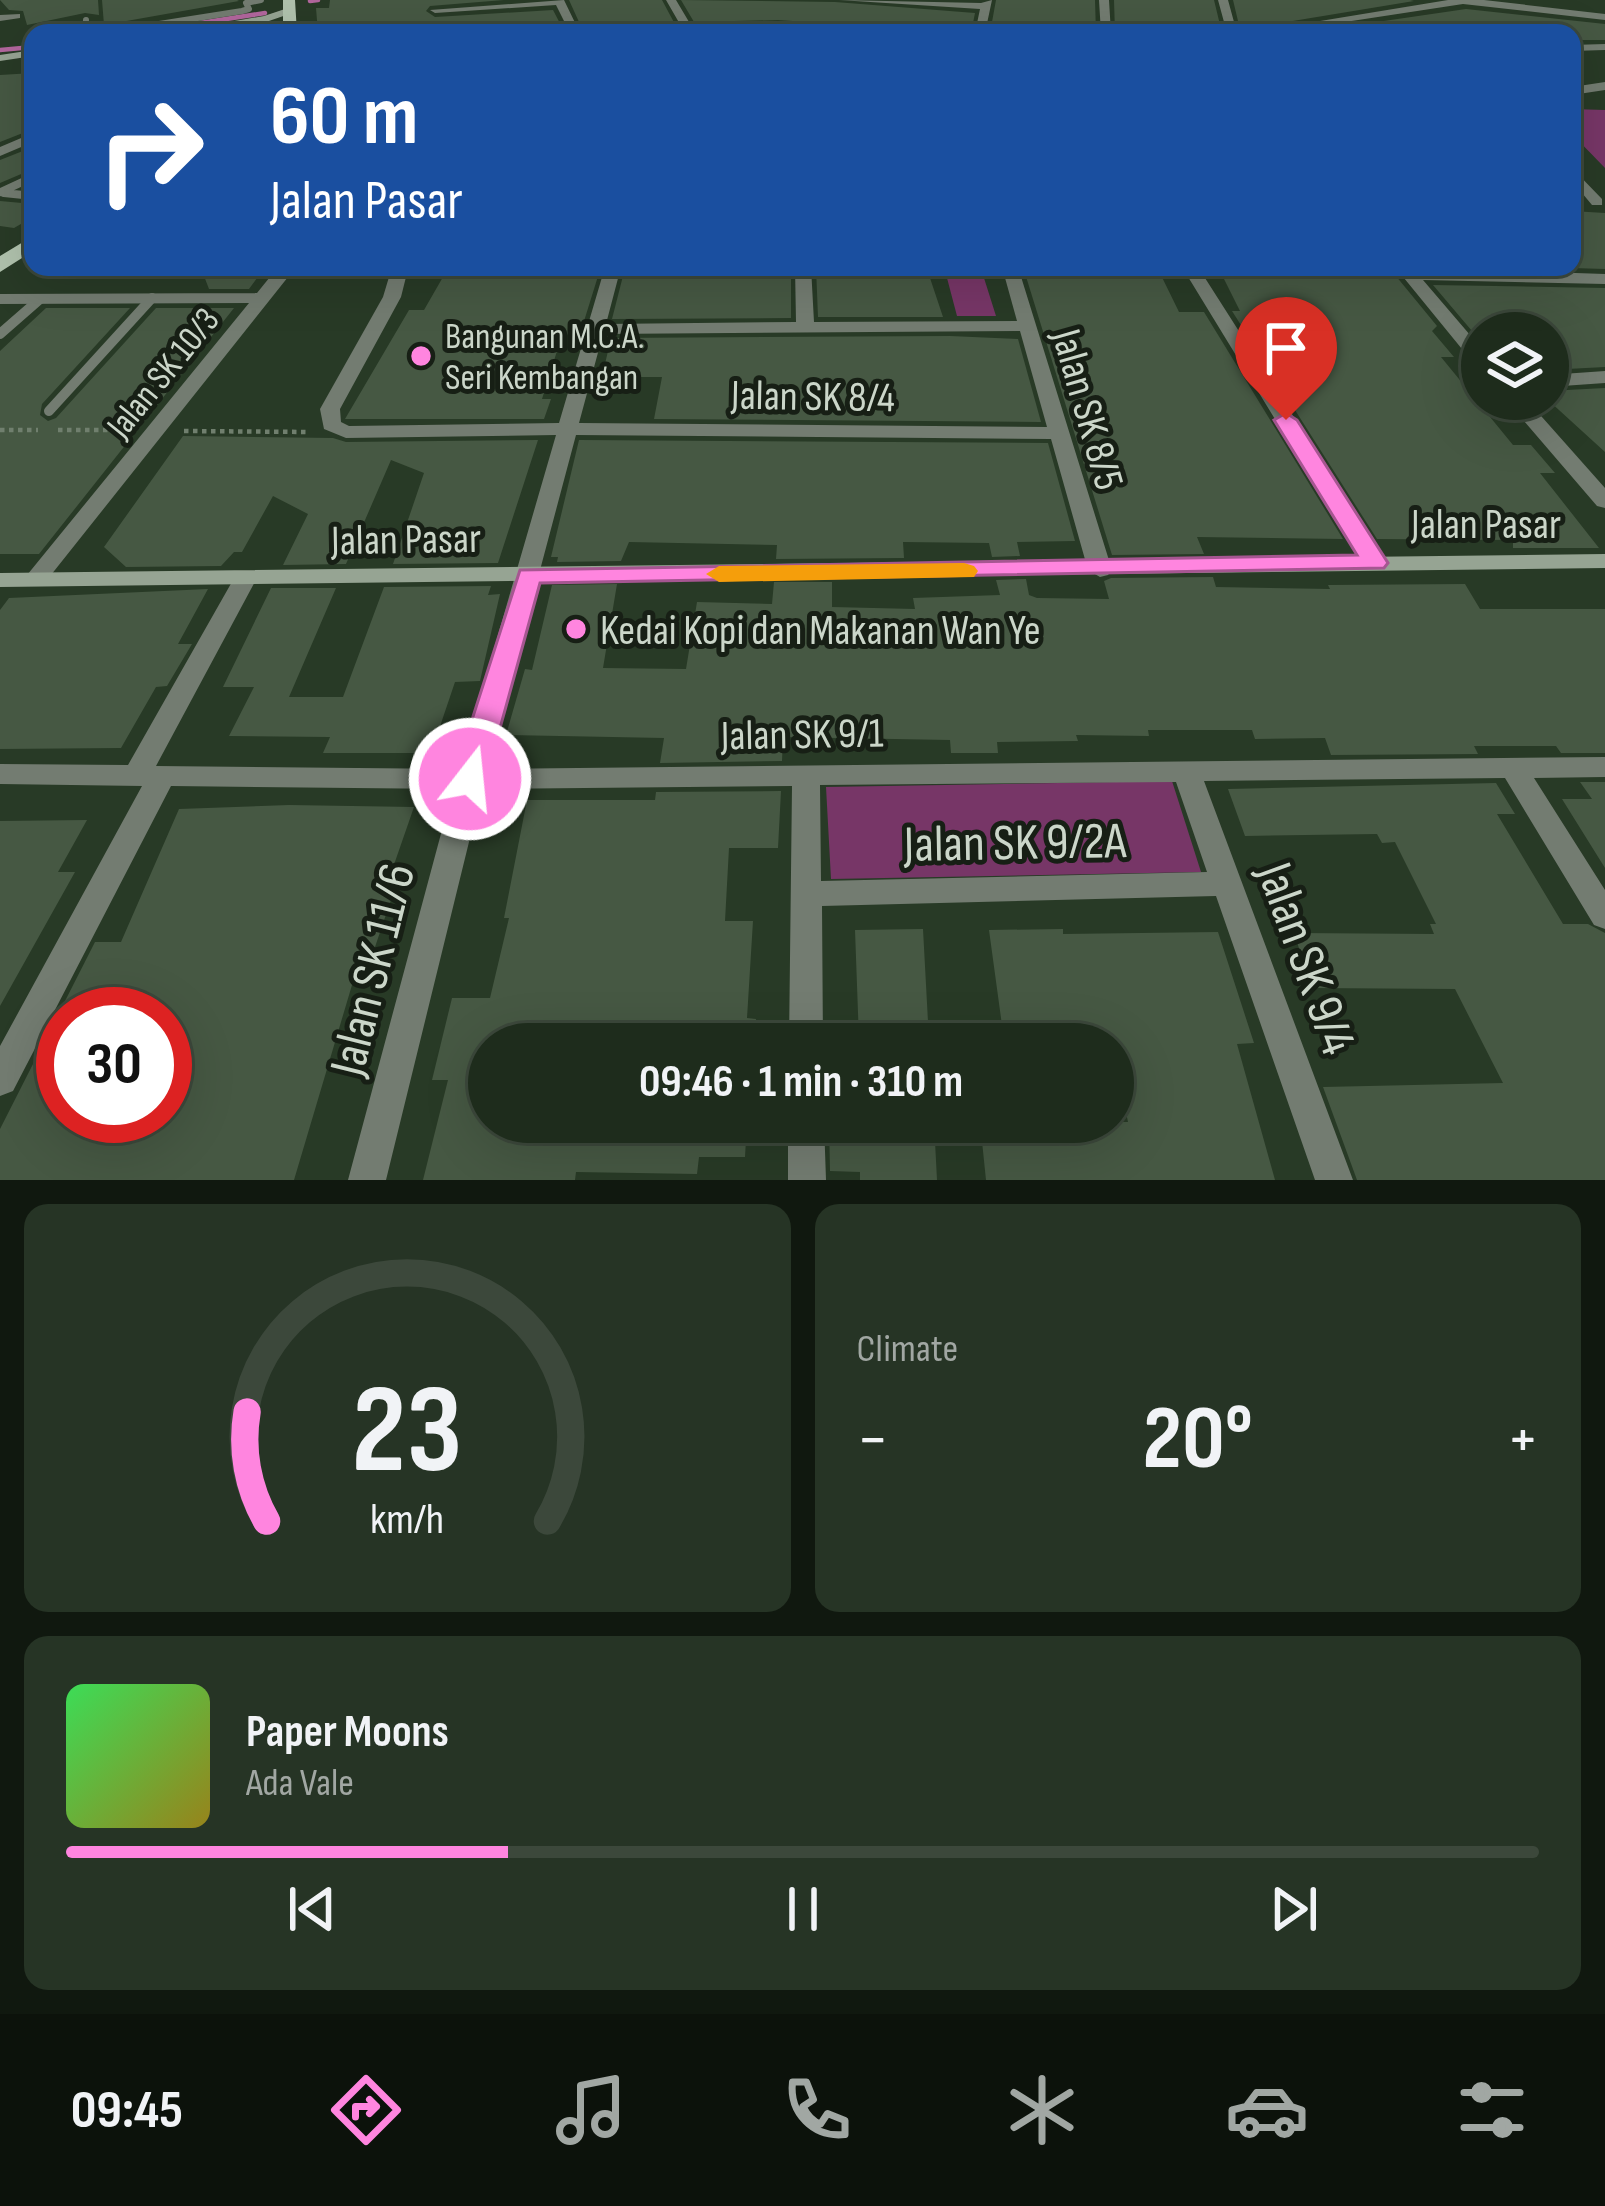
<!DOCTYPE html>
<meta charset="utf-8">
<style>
:root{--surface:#1e2c1c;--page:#263425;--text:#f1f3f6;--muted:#a1a7a3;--line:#3c483b;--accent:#ff85df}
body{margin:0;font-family:"Sofia Sans Condensed",sans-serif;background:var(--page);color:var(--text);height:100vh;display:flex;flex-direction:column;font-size:45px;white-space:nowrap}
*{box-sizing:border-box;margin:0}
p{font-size:39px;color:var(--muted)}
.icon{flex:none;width:66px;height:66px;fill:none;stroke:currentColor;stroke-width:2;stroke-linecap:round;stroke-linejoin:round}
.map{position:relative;height:1180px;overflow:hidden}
.details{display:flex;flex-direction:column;gap:24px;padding:24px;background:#10180f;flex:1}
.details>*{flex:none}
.hud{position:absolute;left:24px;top:24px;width:1557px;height:252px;border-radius:24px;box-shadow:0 12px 48px #0002,0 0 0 3px var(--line);background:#1a4fa0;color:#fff;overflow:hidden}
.fabs{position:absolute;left:1461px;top:312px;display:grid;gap:24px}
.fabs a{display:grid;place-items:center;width:108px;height:108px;border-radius:50%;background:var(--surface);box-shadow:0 12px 48px #0002,0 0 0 3px var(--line);font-size:60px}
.speed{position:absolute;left:36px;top:987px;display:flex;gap:24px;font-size:60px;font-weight:700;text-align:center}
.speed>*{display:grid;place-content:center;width:156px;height:156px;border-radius:50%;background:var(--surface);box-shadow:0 12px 48px #0002,0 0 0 3px var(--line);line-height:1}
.speed .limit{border:18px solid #d22;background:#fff;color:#111}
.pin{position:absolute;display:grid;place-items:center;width:102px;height:102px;color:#fff;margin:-123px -51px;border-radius:50% 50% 50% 0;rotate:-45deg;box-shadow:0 0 12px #0007}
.pin .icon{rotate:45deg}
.me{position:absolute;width:132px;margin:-66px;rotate:16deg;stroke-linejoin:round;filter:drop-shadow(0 0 9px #0008)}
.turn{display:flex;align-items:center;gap:42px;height:252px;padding:0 48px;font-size:54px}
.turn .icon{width:156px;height:156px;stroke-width:2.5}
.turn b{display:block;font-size:84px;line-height:102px}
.big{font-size:90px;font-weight:700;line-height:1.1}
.details .tile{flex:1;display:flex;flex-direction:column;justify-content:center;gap:18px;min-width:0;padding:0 42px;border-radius:24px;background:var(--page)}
.details .dial{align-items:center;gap:0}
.dial svg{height:312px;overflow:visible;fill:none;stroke:var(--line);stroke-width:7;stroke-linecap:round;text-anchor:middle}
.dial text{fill:var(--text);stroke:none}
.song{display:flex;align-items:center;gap:36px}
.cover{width:144px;height:144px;border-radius:18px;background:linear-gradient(135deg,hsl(130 70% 55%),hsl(50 70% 35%))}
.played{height:12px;border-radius:6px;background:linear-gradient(90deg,var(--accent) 30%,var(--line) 30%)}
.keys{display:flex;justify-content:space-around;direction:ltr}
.heat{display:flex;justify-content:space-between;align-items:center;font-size:66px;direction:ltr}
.details .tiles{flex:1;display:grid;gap:24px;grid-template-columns:1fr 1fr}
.tile:last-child{grid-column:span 2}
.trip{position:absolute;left:468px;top:1023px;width:666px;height:120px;border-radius:60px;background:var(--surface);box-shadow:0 12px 48px #0002,0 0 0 3px var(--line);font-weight:700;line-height:120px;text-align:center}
.tab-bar{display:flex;height:192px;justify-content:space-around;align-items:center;background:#0c120b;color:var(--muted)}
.tab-bar .icon{width:84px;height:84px}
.tab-bar .selected{color:var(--accent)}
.tab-bar b{font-size:54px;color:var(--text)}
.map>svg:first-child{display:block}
.green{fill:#773667}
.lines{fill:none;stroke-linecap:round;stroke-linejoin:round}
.stream{stroke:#b2669d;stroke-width:4.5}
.building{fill:#465843;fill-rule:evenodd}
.path{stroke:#707f6e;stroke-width:4.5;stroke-dasharray:4.5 4.5;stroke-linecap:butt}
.lane-far2{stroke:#737c71;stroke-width:6}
.lane-far1{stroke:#737c71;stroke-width:8}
.lane{stroke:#737c71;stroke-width:10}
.street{fill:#737c71;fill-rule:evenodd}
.secondary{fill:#96a493;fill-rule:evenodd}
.primary{fill:#b0c2ad;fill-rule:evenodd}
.route{fill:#ff85df;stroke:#a65691;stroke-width:3}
.slow{fill:#f59e0b}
.poi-dot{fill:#ff85df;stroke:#171f15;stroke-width:4.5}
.labels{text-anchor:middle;stroke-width:10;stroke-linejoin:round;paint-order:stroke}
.far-poi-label{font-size:36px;fill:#cbd6c9;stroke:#171f15;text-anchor:start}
.far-street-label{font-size:36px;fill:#cbd6c9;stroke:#171f15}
.street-label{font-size:42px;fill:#cbd6c9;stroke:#171f15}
.poi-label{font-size:42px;fill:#cbd6c9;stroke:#171f15;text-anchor:start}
.near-street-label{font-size:51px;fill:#cbd6c9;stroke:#171f15}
</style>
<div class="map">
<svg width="1605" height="1180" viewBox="0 0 1605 1180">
<rect width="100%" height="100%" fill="#283a26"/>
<!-- green -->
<path class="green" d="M1572 109 1605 110V168L1572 134Z
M947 278H984L996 316H957Z
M1172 781 1201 872 831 879 826 787Z"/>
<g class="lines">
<!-- stream -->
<path class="stream" d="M310 1 318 0
M136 33 265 13
M0 50 33 47"/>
</g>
<!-- building -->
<path class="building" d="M0 0H98L99 15 85 13 27 25 23 11 9 10Z
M102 0H237L239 1 104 25Z
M330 0H504L430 6 426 11 435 17 553 10 565 33H318L316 8H329Z
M569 0H662L677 28H672L674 33H584Z
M681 0 835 2 975 13 971 33 778 20 694 22Z
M996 0H1095L1096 33H990Z
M1114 0H1214L1222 33H1115Z
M1233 0H1410L1414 1 1257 27 1238 21Z
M1466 9 1605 24V40H1572V33H1342L1329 29Z
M33 73V129L0 142V75Z
M33 147V169L0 183V160Z
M0 201 33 204V217L14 228 0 226Z
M1572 211 1605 213V269L1572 268Z
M213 267H265L249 289H209L204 276Z
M591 267 590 273H599L580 334 562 335 542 399H551L544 419H345L409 310H424L447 270Z
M722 267H791V318L612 319 624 272 722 271Z
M816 267H904L903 279 930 278 943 317H818Z
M1157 267 1179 312H1204L1343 539 1197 537 1204 554 1112 555 1024 270Z
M1218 267 1391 270 1437 326 1432 331 1454 357H1441L1513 445H1531L1555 473H1540L1599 548H1513V540L1377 539 1232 311H1240Z
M1433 285 1605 288V367L1548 370V331H1472Z
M46 308H130L42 404 40 415 48 421 56 418 156 308H234L39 554H0V351Z
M950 336 1018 339 1041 422 654 419 662 377H602L611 338Z
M1605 388V452L1548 400V391Z
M183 436 333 438 346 442 538 440 498 563 393 564 424 473 391 460 346 564 283 565 308 514 273 496 242 552H234L221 566 126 567 104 547Z
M579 440 1048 443 1075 541 1017 542 1020 556 992 557 989 543 903 542 904 558 776 559 777 545 629 542 621 561 557 562 558 557H551Z
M1213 577 1216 587 1330 589 1328 585 1465 584 1480 609H1605V753H1561L1556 746H1474L1478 754 1331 755 1325 738 1255 739 1252 730H1148L1149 736 1076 735 1078 741 997 742 998 753H951L950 740 783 737 782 761 660 763 664 738 506 735 525 669 532 670 552 585 617 584 603 668 686 669 697 602 772 604 774 582H832V607L915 609 913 598 1000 595 996 580 1026 579 1029 595 1037 598 1109 599 1104 581 1111 578Z
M491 586 488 595 500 594 480 681 455 682 431 753H323L330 737 229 736 254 687H223L271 588H336L289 697H343L384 587Z
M208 589 178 644H192L167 686 156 687 121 748 0 749V610L9 598Z
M1580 782H1605V868L1562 799H1592Z
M1496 783 1515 814H1497L1563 924H1588L1605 933V1180H1357L1323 1087 1503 1083 1455 989 1312 988 1294 933 1434 934 1430 924H1436L1395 842 1382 843 1377 834 1245 836 1228 789Z
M781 791 778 848H729L725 921H753L747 1018 756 1019 755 1044H489V1122H747L745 1157H699L697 1174 576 1172 575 1180H423L448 1080H432L452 998H490L509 918H504L527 800H655L656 792Z
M289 805 414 807 389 879H398L374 950H382L372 984 352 985 294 1180H0V1129L95 942H121L179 809ZM63 1014H165V1119H63Z
M87 820 58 872H75L0 1006V821Z
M923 929 929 1040H859L855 930Z
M1063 929V934L1218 932 1254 1043 1237 1044 1275 1180H986L980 1122H1128L1111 1039 1004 1040 989 930Z
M829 1122H934L937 1180H860V1172L830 1171Z"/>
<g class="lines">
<!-- path -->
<path class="path" d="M0 430H38
M58 430H128
M184 431 308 432"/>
<!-- lane-far2 -->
<path class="lane-far2" d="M86 20 85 32 102 33 242 11 249 9 246 3 261 0"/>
<!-- lane-far1 -->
<path class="lane-far1" d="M1 192 33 177
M4 193 33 196"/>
<!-- lane -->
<path class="lane" d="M0 334 40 299
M49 411 152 298"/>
<!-- street -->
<path class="street" d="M564 0 580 33H570L556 5 435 13 430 10Z
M666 0H676L692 27 754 24 913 33H685Z
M839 0 981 3 992 0 985 33H975L980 9Z
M1099 0H1109L1111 33H1101Z
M1218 0H1228L1237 33H1227Z
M1448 0H1484L1605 14V20L1463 4 1273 33H1247Z
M20 14V18L0 21V15Z
M1605 44V50L1572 51V45Z
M1605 82V90L1572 95V87Z
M33 133V142L0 156V147Z
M1572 168 1602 199V205H1592L1572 181Z
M278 267C309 267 384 259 407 273L401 297 340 409 341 422 349 426 559 423 605 267H621L606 324 796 322 795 267H811L814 322 1017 321 1002 267H1018L1112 570 1108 575 1100 577 1088 570 1051 439 576 435 487 769 1605 757V777L1534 778 1605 890V929L1594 925 1505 778 1204 781 1353 1180H1315L1216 896 822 906 823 1044H789L792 786 482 789 386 1180H348L453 789 171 786 13 1091 0 1096V1046L142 786 0 784V764L128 765 237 573 245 571 257 578 156 766 459 769 556 435 346 438 324 429 320 409 383 297 389 277 292 272 43 585H27L23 580 249 303 0 304V294L257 293ZM1020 331 1047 427 579 423 603 334ZM1176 782 1207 872 821 881 820 785Z
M1182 267H1198L1387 563 1383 568 1375 570 1363 563Z
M1395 267 1605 274V284L1423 280 1482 349V367L1475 365Z
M1605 371V383L1548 387V375Z
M1505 399H1526L1605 488V508L1597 506Z
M788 1122H824L826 1180H788Z"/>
<!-- secondary -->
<path class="secondary" d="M291 7 295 12 266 22 165 33 264 16Z
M33 50V56L0 61V55Z
M1605 554V568L0 587V573Z"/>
<!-- primary -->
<path class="primary" d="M283 0H295L297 33H283Z
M33 236V251L0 272V256Z"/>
</g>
<!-- route -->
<path class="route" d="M1286 413 1297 420 1388 563 1384 568 540 583 486 779 481 788H458L453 779 520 570 1357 555 1274 420Z"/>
<!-- slow -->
<path class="slow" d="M964 563 974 566 978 571 974 577 719 582 706 574 719 566Z"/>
<!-- markers -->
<g class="poi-dot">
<circle cx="421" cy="356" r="12"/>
<circle cx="576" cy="629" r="12"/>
</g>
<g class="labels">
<!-- far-poi labels -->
<g class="far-poi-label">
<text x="445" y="348">Bangunan M.C.A.<tspan x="445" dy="41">Seri Kembangan</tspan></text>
</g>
<!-- far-street labels -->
<g class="far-street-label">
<text transform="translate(162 372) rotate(-51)" y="13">Jalan SK 10/3</text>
</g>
<!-- street labels -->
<g class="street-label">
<text transform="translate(813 395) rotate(1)" y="15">Jalan SK 8/4</text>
<text transform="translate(1089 409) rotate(74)" y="15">Jalan SK 8/5</text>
<text x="1486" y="538">Jalan Pasar</text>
<text transform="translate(406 538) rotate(-1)" y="15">Jalan Pasar</text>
<text transform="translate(802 733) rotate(-1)" y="15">Jalan SK 9/1</text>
</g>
<!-- poi labels -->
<g class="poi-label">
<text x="600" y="644">Kedai Kopi dan Makanan Wan Ye</text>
</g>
<!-- near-street labels -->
<g class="near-street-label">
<text transform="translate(1015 841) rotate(-1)" y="18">Jalan SK 9/2A</text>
<text transform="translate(1308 958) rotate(70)" y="18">Jalan SK 9/4</text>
<text transform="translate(371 969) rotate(-76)" y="18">Jalan SK 11/6</text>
</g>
</g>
</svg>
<div class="fabs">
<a><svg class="icon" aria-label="layers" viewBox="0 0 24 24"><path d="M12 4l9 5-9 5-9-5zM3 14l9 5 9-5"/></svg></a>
</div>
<div class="speed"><div class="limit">30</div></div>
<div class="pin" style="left:1286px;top:420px;background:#d93025"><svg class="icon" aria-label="arrive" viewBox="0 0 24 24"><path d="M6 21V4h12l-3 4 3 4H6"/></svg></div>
<svg class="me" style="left:470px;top:779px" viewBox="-20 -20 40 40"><circle r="17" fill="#ff85df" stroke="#fff" stroke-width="3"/><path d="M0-11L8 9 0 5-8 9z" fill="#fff"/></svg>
<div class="trip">09:46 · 1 min · 310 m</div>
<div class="hud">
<div class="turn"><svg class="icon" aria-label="right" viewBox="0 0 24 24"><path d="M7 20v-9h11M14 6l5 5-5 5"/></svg><div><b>60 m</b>Jalan Pasar</div></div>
</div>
</div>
<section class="details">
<div class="tiles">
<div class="tile dial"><svg viewBox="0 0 100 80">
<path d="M14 69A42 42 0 1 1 86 69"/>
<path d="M14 69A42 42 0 0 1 9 41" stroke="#ff85df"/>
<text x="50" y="56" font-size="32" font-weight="700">23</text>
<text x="50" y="72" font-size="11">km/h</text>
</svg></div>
<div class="tile"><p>Climate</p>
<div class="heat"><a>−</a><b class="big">20°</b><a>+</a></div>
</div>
<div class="tile">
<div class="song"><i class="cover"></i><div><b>Paper Moons</b><p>Ada Vale</p></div></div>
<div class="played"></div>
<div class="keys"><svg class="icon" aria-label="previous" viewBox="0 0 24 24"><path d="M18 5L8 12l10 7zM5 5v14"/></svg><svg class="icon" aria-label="pause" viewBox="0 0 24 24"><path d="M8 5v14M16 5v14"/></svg><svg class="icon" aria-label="next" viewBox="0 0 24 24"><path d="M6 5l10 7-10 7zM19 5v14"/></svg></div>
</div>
</div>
</section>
<nav class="tab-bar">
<b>09:45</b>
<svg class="icon selected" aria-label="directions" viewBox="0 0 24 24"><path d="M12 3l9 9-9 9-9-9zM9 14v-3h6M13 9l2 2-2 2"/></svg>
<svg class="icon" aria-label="music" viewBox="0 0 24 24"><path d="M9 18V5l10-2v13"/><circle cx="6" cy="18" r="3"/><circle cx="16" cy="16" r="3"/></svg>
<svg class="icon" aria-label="phone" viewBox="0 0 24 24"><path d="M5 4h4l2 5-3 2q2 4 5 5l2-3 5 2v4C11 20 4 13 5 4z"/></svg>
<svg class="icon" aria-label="climate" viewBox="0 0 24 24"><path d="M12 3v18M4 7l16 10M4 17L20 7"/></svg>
<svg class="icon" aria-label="car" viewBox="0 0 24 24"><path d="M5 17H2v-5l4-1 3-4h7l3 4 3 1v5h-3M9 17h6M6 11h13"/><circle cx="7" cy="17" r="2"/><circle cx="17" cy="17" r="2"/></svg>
<svg class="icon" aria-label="filters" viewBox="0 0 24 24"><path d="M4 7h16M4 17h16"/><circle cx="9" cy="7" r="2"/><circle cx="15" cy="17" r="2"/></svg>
</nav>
